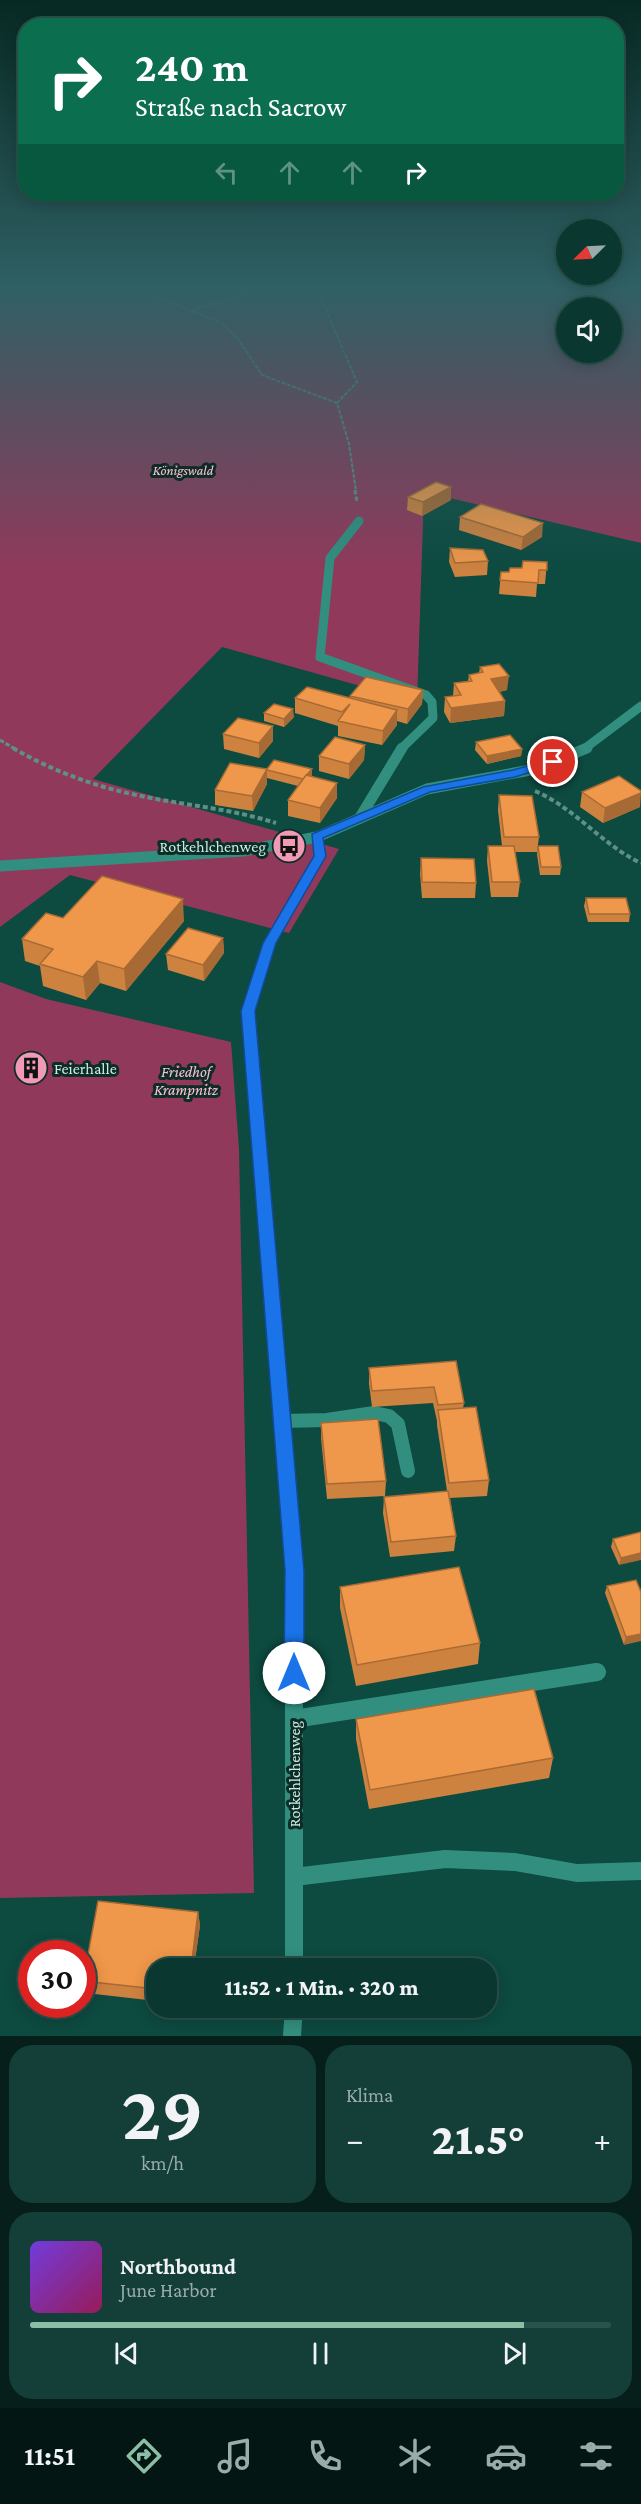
<!DOCTYPE html>
<html lang="de">
<meta charset="utf-8">
<style>
:root{--surface:#0a3830;--page:#133f38;--text:#f1f3f6;--muted:#99acab;--line:#2a524c;--accent:#8abfa5}
body{margin:0;font-family:"Crimson Pro",serif;background:var(--page);color:var(--text);height:100vh;display:flex;flex-direction:column;font-size:22px;white-space:nowrap}
*{box-sizing:border-box;margin:0}
p{font-size:20px;color:var(--muted)}
.icon{flex:none;width:33px;height:33px;fill:none;stroke:currentColor;stroke-width:2;stroke-linecap:round;stroke-linejoin:round}
.map{position:relative;height:2036px;overflow:hidden}
.drawer{display:flex;flex-direction:column;gap:9px;padding:9px;background:#061f1a;flex:1}
.drawer>*{flex:none}
.guide{position:absolute;left:18px;top:18px;width:606px;height:183px;border-radius:24px;box-shadow:0 3px 15px #0003,0 0 0 2px var(--line);background:#0b6e4f;color:#fff;overflow:hidden}
.needle{width:39px;rotate:246deg}
.buttons{position:absolute;left:556px;top:219px;display:grid;gap:12px}
.buttons a{display:grid;place-items:center;width:66px;height:66px;border-radius:50%;background:var(--surface);box-shadow:0 3px 15px #0003,0 0 0 2px var(--line);font-size:30px}
.speed{position:absolute;left:18px;top:1940px;display:flex;gap:12px;font-size:30px;font-weight:700;text-align:center}
.speed>*{display:grid;place-content:center;width:78px;height:78px;border-radius:50%;background:var(--surface);box-shadow:0 3px 15px #0003,0 0 0 2px var(--line);line-height:1}
.speed .limit{border:9px solid #d22;background:#fff;color:#111}
.pin{position:absolute;display:grid;place-items:center;width:51px;height:51px;color:#fff;margin:-26px;border:3px solid #fff;border-radius:50%;box-shadow:0 2px 6px #0007}
.me{position:absolute;width:66px;margin:-33px;rotate:0deg;stroke-linejoin:round;filter:drop-shadow(0 0 4px #0008)}
.turn{display:flex;align-items:center;gap:21px;height:126px;padding:0 18px;font-size:27px}
.turn .icon{width:78px;height:78px;stroke-width:2.5}
.turn b{display:block;font-size:42px;line-height:51px}
.lanes{display:flex;align-items:center;height:57px;padding:0 18px;background:#0003;justify-content:center;gap:30px;direction:ltr}
.lanes .off{opacity:.35}
.big{font-size:45px;font-weight:800;line-height:1.1}
.drawer .widget{flex:1;display:flex;flex-direction:column;justify-content:center;gap:9px;min-width:0;padding:0 21px;border-radius:24px;background:var(--page)}
.drawer .dial{align-items:center;gap:0}
.dial b{font-size:78px;line-height:1}
.song{display:flex;align-items:center;gap:18px}
.cover{width:72px;height:72px;border-radius:9px;background:linear-gradient(135deg,hsl(260 70% 55%),hsl(330 70% 35%))}
.played{height:6px;border-radius:3px;background:linear-gradient(90deg,var(--accent) 85%,var(--line) 85%)}
.keys{display:flex;justify-content:space-around;direction:ltr}
.heat{display:flex;justify-content:space-between;align-items:center;font-size:33px;direction:ltr}
.drawer .tiles{flex:1;display:grid;gap:9px;grid-template-columns:1fr 1fr}
.widget:last-child{grid-column:span 2}
.trip{position:absolute;left:146px;top:1958px;width:351px;height:60px;border-radius:24px;background:var(--surface);box-shadow:0 3px 15px #0003,0 0 0 2px var(--line);font-weight:800;line-height:60px;text-align:center}
.tab-bar{display:flex;height:96px;justify-content:space-around;align-items:center;background:#041613;color:var(--muted)}
.tab-bar .icon{width:42px;height:42px}
.tab-bar .current{color:var(--accent)}
.tab-bar b{font-size:27px;color:var(--text)}
.map>svg:first-child{display:block}
.green{fill:#91395b;fill-rule:evenodd}
.lines{fill:none;stroke-linecap:round;stroke-linejoin:round}
.path-far2{stroke:#5e9087;stroke-width:2;stroke-dasharray:4 1.5;stroke-linecap:butt}
.path-far1{stroke:#5e9087;stroke-width:3;stroke-dasharray:4.5 2;stroke-linecap:butt}
.path{stroke:#5e9087;stroke-width:4;stroke-dasharray:5 3;stroke-linecap:butt}
.service-far1{stroke:#328f7f;stroke-width:14}
.service{stroke:#328f7f;stroke-width:18}
.minor-far3{stroke:#328f7f;stroke-width:9}
.minor-far2{stroke:#328f7f;stroke-width:11}
.minor-far1{stroke:#328f7f;stroke-width:14}
.minor{stroke:#328f7f;stroke-width:18}
.wall{fill:#ce8240}
.shaded-wall{fill:#a76a34}
.building{fill:#ef974a;stroke:#a76a34;stroke-width:1.5}
.route{fill:#1a73e8;stroke:#114b97;stroke-width:1.5}
.labels{text-anchor:middle;stroke-width:6;stroke-linejoin:round;paint-order:stroke}
.far-park-label{font-size:14px;font-style:italic;fill:#fcc3d4;stroke:#0d2c26}
.poi-label{font-size:16px;fill:#c9ece4;stroke:#0d2c26;text-anchor:end}
.park-label{font-size:16px;font-style:italic;fill:#fcc3d4;stroke:#0d2c26}
.street-label{font-size:16px;fill:#c9ece4;stroke:#0d2c26}
</style>
<div class="map">
<svg width="641" height="2036" viewBox="0 0 641 2036">
<rect width="100%" height="100%" fill="#0d4a40"/>
<!-- green -->
<path class="green" d="M0 289H641V543L424 492 417 702 222 647 93 779 339 849 289 933 70 875 0 927ZM567 308H612V352H567Z
M0 982 46 999 231 1042 239 1149 254 1893 0 1898Z"/>
<g class="lines">
<!-- path-far2 -->
<path class="path-far2" d="M146 289 159 298 222 323 238 339 262 375 337 403
M317 289 357 382 337 403 349 444 356 491
M192 310 265 289"/>
<!-- path-far1 -->
<path class="path-far1" d="M355 490 357 502
M0 740 15 749"/>
<!-- path -->
<path class="path" d="M13 748C49 769 90 785 132 794 180 805 229 808 276 823
M535 791C575 808 602 845 641 863"/>
<!-- service-far1 -->
<path class="service-far1" d="M282 1421 327 1420 374 1413 389 1416 398 1424 408 1471"/>
<!-- service -->
<path class="service" d="M294 1719 597 1672
M294 1877 445 1859 515 1862 577 1873 641 1871"/>
<!-- minor-far3 -->
<path class="minor-far3" d="M359 521 330 558 320 657 426 695 432 702 433 718 401 749
M584 749 641 706"/>
<!-- minor-far2 -->
<path class="minor-far2" d="M359 819 402 748
M0 866 243 851 317 837 427 789 536 769 587 748
M254 1078 248 1011 269 943 320 856 317 837"/>
<!-- minor-far1 -->
<path class="minor-far1" d="M253 1077 288 1499"/>
<!-- minor -->
<path class="minor" d="M288 1497 294 1571V1968
M292 2036 294 2007"/>
</g>
<!-- wall -->
<path class="wall" d="M451 487V500L422 516 407 510 408 497Z
M460 517 542 537 521 550 459 530Z
M450 548 488 561 487 575 455 577 449 562Z
M547 562 545 584H537L536 597 499 594 501 572H509Z
M480 667 507 690 499 692 505 701 504 716 450 723 444 712 445 697 453 696 454 683 468 681 469 675 479 673Z
M423 690 422 704 407 724 397 721V725L382 745 338 736V726L295 713V698H350V696Z
M264 713 294 717 284 727 264 721Z
M273 726V741L259 758 224 749 223 734Z
M476 742 522 749 521 756 487 764 475 750Z
M365 745 364 760 349 779 319 771V756Z
M230 763 312 777 337 783V798L320 823 288 816V800L298 786 267 778V784L253 811 215 805V790Z
M582 792 640 807 603 823 580 807Z
M499 795 539 837 537 852H515L520 882 518 897H491L487 861 488 846H502L498 810Z
M538 846 561 867 560 875H540L537 854Z
M421 858 476 883 475 898H422L420 874Z
M586 898 630 914 629 922H588L584 906Z
M63 918 184 921 126 991 100 983 86 1000 43 986 40 966 25 961 22 939Z
M223 938 224 953 204 981 168 970 166 954Z
M42 1056 43 1064 33 1076 18 1071 17 1062Z
M456 1361 464 1403 463 1408 489 1480 487 1496 450 1498 456 1536 454 1551 390 1557 383 1513 384 1497 447 1491 437 1425V1421L433 1403 372 1407 369 1384V1368Z
M321 1423 386 1481 385 1496 327 1499 321 1438Z
M641 1532 619 1565 611 1547 613 1539Z
M607 1586 641 1592 624 1645 605 1593Z
M340 1587 480 1643 478 1664 356 1686 340 1608Z
M356 1719 553 1758 549 1778 369 1809 356 1739Z
M198 1912 200 1925 194 1968H156V2001L86 1993 83 1981Z"/>
<!-- shaded-wall -->
<path class="shaded-wall" d="M451 487V500L422 516 423 502Z
M543 523 542 537 521 550 523 537Z
M509 676 507 690 490 694 491 679Z
M423 690 422 704 407 724 408 709Z
M505 701 504 716 450 723 451 708Z
M293 709 294 717 284 727V719Z
M397 710V725L382 745 383 731Z
M273 726V741L259 758V743Z
M365 745 364 760 349 779V764Z
M522 749 521 756 487 764V756Z
M267 769V784L253 811 252 796Z
M312 769V777L303 779Z
M337 783V798L320 823V808Z
M641 793 640 807 603 823 605 808Z
M183 899 184 921 126 991 124 969Z
M223 938 224 953 204 981 203 965Z
M97 961 100 983 86 1000 83 977Z
M42 1056 43 1064 33 1076 32 1068Z
M641 1553V1560L619 1565 621 1558Z
M641 1634V1641L624 1645 626 1637Z
M198 1912 200 1925 194 1968H191Z"/>
<!-- building -->
<path class="building" d="M436 482 451 487 423 502 408 497Z
M481 504 543 523 523 537 460 517Z
M450 548 483 550 488 561 455 563Z
M523 561 547 562V570H539L538 583 500 580 501 572H509L510 568H522Z
M499 664 509 676 491 679 505 701 451 708 445 697 461 695 454 683 472 681 469 675 483 672 480 667Z
M366 677 423 690 408 709 350 696Z
M307 687 397 710 383 731 338 721 350 704 342 712 295 698Z
M274 704 293 709 284 719 264 713Z
M238 718 273 726 259 743 223 734Z
M510 735 522 749 487 756 476 742Z
M335 737 365 745 349 764 319 756Z
M274 760 312 769 303 779 267 770V769Z
M230 763 267 769 252 796 215 790Z
M306 775 337 783 320 808 288 800Z
M619 776 641 791V793L605 808 582 792Z
M499 795 532 796 539 837H504Z
M488 846H514L520 882H492Z
M538 846H558L561 867H541Z
M421 858 474 859 476 883 422 882Z
M102 876 183 899 124 969 97 961 83 977 40 964 53 949 22 939 46 913 63 918Z
M586 898H626L630 914H589Z
M188 928 223 938 203 965 166 954Z
M26 1051 42 1056 32 1068 17 1062Z
M456 1361 464 1403 438 1405 434 1387 372 1391 369 1368Z
M476 1407 489 1480 449 1483 438 1410Z
M378 1419 386 1481 327 1484 321 1423Z
M448 1491 456 1536 391 1542 384 1497Z
M641 1532V1553L621 1558 613 1539Z
M459 1567 480 1643 357 1665 340 1587Z
M636 1580 641 1592V1634L626 1637 607 1586Z
M534 1689 553 1758 370 1790 356 1719Z
M98 1901 198 1912 191 1968H156V1989L83 1981Z"/>
<!-- sky -->
<linearGradient id="sky" x2="0" y2="1"><stop stop-color="#072923"/><stop offset="0.5" stop-color="#2f6064"/><stop offset="1" stop-color="#2f6064" stop-opacity="0"/></linearGradient>
<rect width="641" height="574" fill="url(#sky)"/>
<!-- route -->
<path class="route" d="M553 759 558 762 557 764 515 777 430 792 323 838 326 856 276 943 255 1011 304 1571V1673L301 1679 294 1682 287 1679 284 1673 285 1571 241 1011 263 943 314 856 312 834 423 787 513 770Z"/>
<!-- icons -->
<defs>
<g id="bus-disc" transform="scale(1.725)"><circle r="9.5" fill="#f09ab6" stroke="#0d2c26"/><path d="M-5-6H5V4H4V6H2V4H-2V6H-4V4H-5ZM-3.5-4V0h7V-4ZM-3.5 1.2v1.5H-2V1.2ZM2 1.2v1.5H3.5V1.2Z" fill="#111"/></g>
<g id="building-disc" transform="scale(1.725)"><circle r="9.5" fill="#f09ab6" stroke="#0d2c26"/><path d="M-4-6H4V6H1V3H-1V6H-4ZM-2.5-4.3h1.7v1.8h-1.7ZM.8-4.3h1.7v1.8H.8ZM-2.5-1h1.7V.8h-1.7ZM.8-1h1.7V.8H.8Z" fill="#111"/></g>
</defs>
<g fill-rule="evenodd">
<use href="#bus-disc" x="289" y="846"/>
<use href="#building-disc" x="31" y="1068"/>
</g>
<g class="labels">
<!-- far-park labels -->
<g class="far-park-label">
<text x="183" y="475">Königswald</text>
</g>
<!-- poi labels -->
<g class="poi-label">
<text x="266" y="852">Rotkehlchenweg</text>
<text x="54" y="1074" text-anchor="start">Feierhalle</text>
</g>
<!-- park labels -->
<g class="park-label">
<text x="186" y="1077">Friedhof<tspan x="186" dy="18">Krampnitz</tspan></text>
</g>
<!-- street labels -->
<g class="street-label">
<text transform="translate(294 1774) rotate(-90)" y="6">Rotkehlchenweg</text>
</g>
</g>
</svg>
<div class="buttons">
<a><svg class="needle" viewBox="-14 -14 28 28"><path d="M0-13l5 13h-10z" fill="#e53935"/><path d="M0 13l5-13h-10z" fill="#99acab"/></svg></a>
<a><svg class="icon" aria-label="sound" viewBox="0 0 24 24"><path d="M4 9h4l5-4v14l-5-4H4zM17 9q2 3 0 6"/></svg></a>
</div>
<div class="speed"><div class="limit">30</div></div>
<div class="pin" style="left:553px;top:762px;background:#d93025"><svg class="icon" aria-label="arrive" viewBox="0 0 24 24"><path d="M6 21V4h12l-3 4 3 4H6"/></svg></div>
<svg class="me" style="left:294px;top:1673px" viewBox="-20 -20 40 40"><circle r="19" fill="#fff"/><path d="M0-13L10 11 0 6-10 11z" fill="#1a73e8"/></svg>
<div class="trip">11:52 · 1 Min. · 320 m</div>
<div class="guide">
<div class="turn"><svg class="icon" aria-label="right" viewBox="0 0 24 24"><path d="M7 20v-9h11M14 6l5 5-5 5"/></svg><div><b>240 m</b>Straße nach Sacrow</div></div>
<div class="lanes"><svg class="icon off" aria-label="left" viewBox="0 0 24 24"><path d="M17 20v-9H6M10 6l-5 5 5 5"/></svg><svg class="icon off" aria-label="ahead" viewBox="0 0 24 24"><path d="M12 20V5M6 11l6-6 6 6"/></svg><svg class="icon off" aria-label="ahead" viewBox="0 0 24 24"><path d="M12 20V5M6 11l6-6 6 6"/></svg><svg class="icon" aria-label="right" viewBox="0 0 24 24"><path d="M7 20v-9h11M14 6l5 5-5 5"/></svg></div>
</div>
</div>
<section class="drawer">
<div class="tiles">
<div class="widget dial"><b>29</b><p>km/h</p></div>
<div class="widget"><p>Klima</p>
<div class="heat"><a>−</a><b class="big">21.5°</b><a>+</a></div>
</div>
<div class="widget">
<div class="song"><i class="cover"></i><div><b>Northbound</b><p>June Harbor</p></div></div>
<div class="played"></div>
<div class="keys"><svg class="icon" aria-label="previous" viewBox="0 0 24 24"><path d="M18 5L8 12l10 7zM5 5v14"/></svg><svg class="icon" aria-label="pause" viewBox="0 0 24 24"><path d="M8 5v14M16 5v14"/></svg><svg class="icon" aria-label="next" viewBox="0 0 24 24"><path d="M6 5l10 7-10 7zM19 5v14"/></svg></div>
</div>
</div>
</section>
<nav class="tab-bar">
<b>11:51</b>
<svg class="icon current" aria-label="directions" viewBox="0 0 24 24"><path d="M12 3l9 9-9 9-9-9zM9 14v-3h6M13 9l2 2-2 2"/></svg>
<svg class="icon" aria-label="music" viewBox="0 0 24 24"><path d="M9 18V5l10-2v13"/><circle cx="6" cy="18" r="3"/><circle cx="16" cy="16" r="3"/></svg>
<svg class="icon" aria-label="phone" viewBox="0 0 24 24"><path d="M5 4h4l2 5-3 2q2 4 5 5l2-3 5 2v4C11 20 4 13 5 4z"/></svg>
<svg class="icon" aria-label="climate" viewBox="0 0 24 24"><path d="M12 3v18M4 7l16 10M4 17L20 7"/></svg>
<svg class="icon" aria-label="car" viewBox="0 0 24 24"><path d="M5 17H2v-5l4-1 3-4h7l3 4 3 1v5h-3M9 17h6M6 11h13"/><circle cx="7" cy="17" r="2"/><circle cx="17" cy="17" r="2"/></svg>
<svg class="icon" aria-label="filters" viewBox="0 0 24 24"><path d="M4 7h16M4 17h16"/><circle cx="9" cy="7" r="2"/><circle cx="15" cy="17" r="2"/></svg>
</nav>
